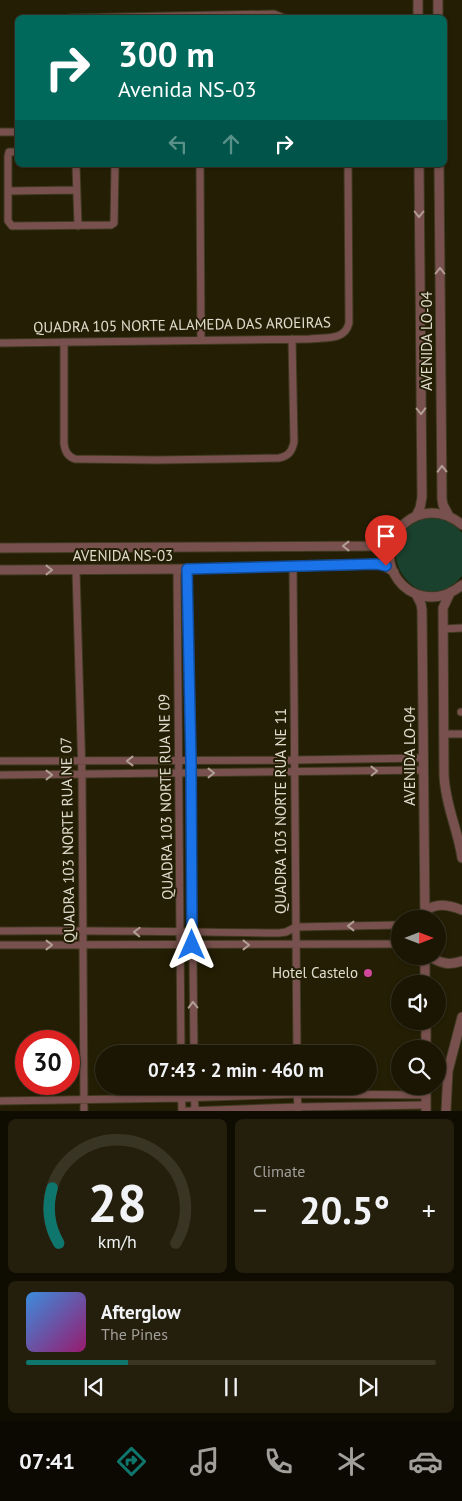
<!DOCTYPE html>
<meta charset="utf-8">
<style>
:root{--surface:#1b1603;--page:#241f0d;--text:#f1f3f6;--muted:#a09f9a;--line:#393525;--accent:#0f766e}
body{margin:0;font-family:"PT Sans",sans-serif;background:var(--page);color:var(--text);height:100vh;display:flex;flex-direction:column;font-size:19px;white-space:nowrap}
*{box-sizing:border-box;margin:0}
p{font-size:16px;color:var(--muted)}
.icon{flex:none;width:28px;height:28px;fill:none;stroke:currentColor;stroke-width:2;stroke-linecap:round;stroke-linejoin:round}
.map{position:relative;height:1111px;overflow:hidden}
.panel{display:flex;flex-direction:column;gap:8px;padding:8px;background:#0f0c02;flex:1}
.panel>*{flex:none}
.guide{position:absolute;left:15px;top:15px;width:432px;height:152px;border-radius:8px;box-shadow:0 1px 4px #0004,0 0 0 1px var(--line);background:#00695c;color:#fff;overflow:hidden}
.needle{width:32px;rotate:90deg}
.fabs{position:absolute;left:391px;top:910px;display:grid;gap:10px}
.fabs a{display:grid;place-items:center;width:55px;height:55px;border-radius:50%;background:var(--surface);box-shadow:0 1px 4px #0004,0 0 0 1px var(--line);font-size:25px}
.speed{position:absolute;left:15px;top:1030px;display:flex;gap:10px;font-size:25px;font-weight:700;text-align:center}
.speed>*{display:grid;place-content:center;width:65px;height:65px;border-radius:50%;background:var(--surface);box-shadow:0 1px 4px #0004,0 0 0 1px var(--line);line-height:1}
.speed .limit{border:8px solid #d22;background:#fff;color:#111}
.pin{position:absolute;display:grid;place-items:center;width:42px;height:42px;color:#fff;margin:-51px -21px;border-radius:50% 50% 50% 0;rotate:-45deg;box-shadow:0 0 5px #0007}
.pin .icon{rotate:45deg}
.me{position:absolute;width:55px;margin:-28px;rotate:0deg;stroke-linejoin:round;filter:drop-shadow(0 0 4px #0008)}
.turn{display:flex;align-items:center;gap:18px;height:105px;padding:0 20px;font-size:22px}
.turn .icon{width:65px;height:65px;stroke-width:2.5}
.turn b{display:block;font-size:35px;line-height:42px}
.lanes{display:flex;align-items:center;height:48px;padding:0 20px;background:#0003;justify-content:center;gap:25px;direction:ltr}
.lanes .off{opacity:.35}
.big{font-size:38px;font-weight:700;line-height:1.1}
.panel .card{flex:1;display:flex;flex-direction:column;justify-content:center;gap:8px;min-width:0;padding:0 18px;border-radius:8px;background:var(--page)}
.panel .dial{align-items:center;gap:0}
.dial svg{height:130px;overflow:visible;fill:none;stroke:var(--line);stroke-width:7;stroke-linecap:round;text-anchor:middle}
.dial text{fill:var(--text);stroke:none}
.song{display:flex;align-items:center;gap:15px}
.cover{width:60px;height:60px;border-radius:8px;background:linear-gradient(135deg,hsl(210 70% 55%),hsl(320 70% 35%))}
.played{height:5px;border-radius:2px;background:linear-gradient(90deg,var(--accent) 25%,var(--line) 25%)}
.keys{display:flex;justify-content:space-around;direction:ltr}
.heat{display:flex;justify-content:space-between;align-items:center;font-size:28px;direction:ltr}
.panel .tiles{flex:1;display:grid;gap:8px;grid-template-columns:1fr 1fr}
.card:last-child{grid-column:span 2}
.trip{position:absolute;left:95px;top:1045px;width:282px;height:50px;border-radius:25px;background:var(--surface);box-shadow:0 1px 4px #0004,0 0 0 1px var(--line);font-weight:700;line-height:50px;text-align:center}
.tab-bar{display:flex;height:80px;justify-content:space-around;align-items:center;background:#0b0901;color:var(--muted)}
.tab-bar .icon{width:35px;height:35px}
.tab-bar .current{color:var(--accent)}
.tab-bar b{font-size:22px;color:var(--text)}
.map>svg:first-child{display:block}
.green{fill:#1a412e}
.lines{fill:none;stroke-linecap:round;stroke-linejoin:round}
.minor-casing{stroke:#3e3920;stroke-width:9}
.tertiary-casing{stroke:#3e3920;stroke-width:11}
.minor{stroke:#78514e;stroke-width:7}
.tertiary{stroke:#78514e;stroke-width:9}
.oneway{stroke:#b19d94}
.route-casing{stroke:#114b97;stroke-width:12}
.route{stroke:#1a73e8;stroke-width:9}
.hotel-dot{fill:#d1479c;stroke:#241e04;stroke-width:2}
.labels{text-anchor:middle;stroke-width:4;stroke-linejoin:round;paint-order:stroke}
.street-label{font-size:15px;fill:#e0dccd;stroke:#241e04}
.poi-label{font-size:15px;fill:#e0dccd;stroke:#241e04;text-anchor:end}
</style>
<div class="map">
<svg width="462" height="1111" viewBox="0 0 462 1111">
<rect width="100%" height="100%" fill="#241e04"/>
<!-- green -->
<path class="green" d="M425 518C440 516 452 521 462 533V576C416 630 360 535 425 518Z"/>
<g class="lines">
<!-- minor casing -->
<g class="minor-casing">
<path id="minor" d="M70 18 274 14 284 18
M0 132H18
M18 152H9L8 156V221L12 226 111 225 114 223 115 165
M76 165 78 226
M200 165 201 340
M8 191 76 190
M64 342V444C65 451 67 456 75 459L157 460 279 458C289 456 292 451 294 442L292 339
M0 343 310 339C325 337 345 341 349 323L348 165
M293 567 297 1054
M177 569 181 1054
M187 569 191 761 194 1054
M76 570 82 775 84 1111
M443 629 462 628
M461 712H462
M443 734H462
M0 761 295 760 424 758
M0 775C141 774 282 773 424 770
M0 931C93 930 186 932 279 933L286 932 296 927 400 925
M0 945 400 944
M181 1086 182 1111
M194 1086 195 1111
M297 1086 298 1111
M0 1101 181 1098 298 1094 426 1095
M187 1111 298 1107 426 1105"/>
</g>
<!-- tertiary casing -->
<g class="tertiary-casing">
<path id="tertiary" d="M418 0V18
M438 0V18
M439 165 442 499 443 505 449 516
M416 516 420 508 422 497 419 165
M462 525C423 490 368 538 398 580 404 588 413 594 423 596 438 599 451 594 462 585
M0 548 377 546 384 544 393 540
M0 570 187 569 377 564 385 566 394 572
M450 593 443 608 444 775C445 804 458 830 462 858
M416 594 421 604 422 610 425 919
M425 911C437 902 449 905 462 910
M425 956V984
M429 956C440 963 449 966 462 961
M426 1021V1049
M426 1086V1111
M446 1111 448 1071 462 1017"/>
</g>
<!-- minor -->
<use href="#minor" class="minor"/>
<!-- tertiary -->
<use href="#tertiary" class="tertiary"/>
</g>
<!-- one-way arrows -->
<defs><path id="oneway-chevron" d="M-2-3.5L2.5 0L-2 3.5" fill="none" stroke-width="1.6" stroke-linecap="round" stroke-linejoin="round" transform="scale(1.25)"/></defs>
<g class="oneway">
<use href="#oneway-chevron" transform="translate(419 214) rotate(90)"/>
<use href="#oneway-chevron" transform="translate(440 271) rotate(-90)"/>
<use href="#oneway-chevron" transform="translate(421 411) rotate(89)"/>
<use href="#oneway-chevron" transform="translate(442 469) rotate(-91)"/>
<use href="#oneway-chevron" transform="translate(346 546) rotate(180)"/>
<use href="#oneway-chevron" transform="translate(49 570)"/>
<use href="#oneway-chevron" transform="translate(130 761) rotate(-180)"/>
<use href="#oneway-chevron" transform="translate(374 771) rotate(-1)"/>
<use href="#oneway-chevron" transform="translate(211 773)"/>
<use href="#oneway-chevron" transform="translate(49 775)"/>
<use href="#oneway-chevron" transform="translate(351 926) rotate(180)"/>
<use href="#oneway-chevron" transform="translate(137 932) rotate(-178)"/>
<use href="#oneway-chevron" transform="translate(49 945)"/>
<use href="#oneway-chevron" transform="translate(246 945)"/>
<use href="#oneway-chevron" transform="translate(193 1005) rotate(-91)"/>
</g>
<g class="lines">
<!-- route casing -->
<g class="route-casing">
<path id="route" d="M192 945 191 761 187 569 377 564 386 566"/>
</g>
<!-- route -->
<use href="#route" class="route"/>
</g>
<!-- markers -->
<circle class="hotel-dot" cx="368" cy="973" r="5"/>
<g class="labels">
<!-- street labels -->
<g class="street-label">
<text transform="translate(182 325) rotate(-1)" y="5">QUADRA 105 NORTE ALAMEDA DAS AROEIRAS</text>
<text transform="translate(427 341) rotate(-90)" y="5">AVENIDA LO-04</text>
<text x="123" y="561">AVENIDA NS-03</text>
<text transform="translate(410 756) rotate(-90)" y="5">AVENIDA LO-04</text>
<text transform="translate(166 797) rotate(-91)" y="5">QUADRA 103 NORTE RUA NE 09</text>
<text transform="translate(281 811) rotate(-90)" y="5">QUADRA 103 NORTE RUA NE 11</text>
<text transform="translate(68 840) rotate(-91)" y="5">QUADRA 103 NORTE RUA NE 07</text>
</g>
<!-- poi labels -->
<g class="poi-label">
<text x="358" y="978">Hotel Castelo</text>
</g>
</g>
</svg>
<div class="fabs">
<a><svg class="needle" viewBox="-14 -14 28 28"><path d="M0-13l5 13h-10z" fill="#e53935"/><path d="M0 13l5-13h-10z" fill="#a09f9a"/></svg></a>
<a><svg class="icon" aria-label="sound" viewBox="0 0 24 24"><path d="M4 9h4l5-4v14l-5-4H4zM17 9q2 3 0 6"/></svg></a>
<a><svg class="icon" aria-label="search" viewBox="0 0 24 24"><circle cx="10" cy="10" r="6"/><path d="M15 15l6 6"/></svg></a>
</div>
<div class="speed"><div class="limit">30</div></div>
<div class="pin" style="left:386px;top:566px;background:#d93025"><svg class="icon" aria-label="arrive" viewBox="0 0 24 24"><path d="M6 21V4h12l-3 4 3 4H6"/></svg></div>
<svg class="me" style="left:192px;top:945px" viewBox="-20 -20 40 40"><path d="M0-17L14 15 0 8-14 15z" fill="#1a73e8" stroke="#fff" stroke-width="4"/></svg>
<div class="trip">07:43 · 2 min · 460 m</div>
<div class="guide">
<div class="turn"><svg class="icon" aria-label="right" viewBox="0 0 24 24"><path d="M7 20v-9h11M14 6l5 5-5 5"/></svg><div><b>300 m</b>Avenida NS-03</div></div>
<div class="lanes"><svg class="icon off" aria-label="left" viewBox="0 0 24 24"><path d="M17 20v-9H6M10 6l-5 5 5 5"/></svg><svg class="icon off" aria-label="ahead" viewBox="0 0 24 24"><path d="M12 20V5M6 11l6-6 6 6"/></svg><svg class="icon" aria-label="right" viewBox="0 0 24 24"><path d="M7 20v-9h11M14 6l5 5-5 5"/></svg></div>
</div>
</div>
<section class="panel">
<div class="tiles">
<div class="card dial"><svg viewBox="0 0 100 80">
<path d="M14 69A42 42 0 1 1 86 69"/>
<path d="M14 69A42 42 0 0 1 10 35" stroke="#0f766e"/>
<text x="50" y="56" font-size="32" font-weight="700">28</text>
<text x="50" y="72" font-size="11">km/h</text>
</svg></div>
<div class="card"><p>Climate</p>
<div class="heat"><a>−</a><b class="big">20.5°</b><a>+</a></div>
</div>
<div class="card">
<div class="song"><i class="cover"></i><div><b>Afterglow</b><p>The Pines</p></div></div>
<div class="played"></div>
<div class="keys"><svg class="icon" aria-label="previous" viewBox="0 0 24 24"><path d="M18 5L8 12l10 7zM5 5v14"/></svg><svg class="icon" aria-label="pause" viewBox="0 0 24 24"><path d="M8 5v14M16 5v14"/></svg><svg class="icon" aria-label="next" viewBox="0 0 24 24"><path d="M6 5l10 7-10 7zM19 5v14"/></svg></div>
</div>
</div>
</section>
<nav class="tab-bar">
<b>07:41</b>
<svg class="icon current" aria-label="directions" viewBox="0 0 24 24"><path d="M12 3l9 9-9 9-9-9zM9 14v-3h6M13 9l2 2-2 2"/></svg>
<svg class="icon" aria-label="music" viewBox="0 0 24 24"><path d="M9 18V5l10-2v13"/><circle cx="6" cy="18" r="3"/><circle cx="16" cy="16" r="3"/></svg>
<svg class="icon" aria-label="phone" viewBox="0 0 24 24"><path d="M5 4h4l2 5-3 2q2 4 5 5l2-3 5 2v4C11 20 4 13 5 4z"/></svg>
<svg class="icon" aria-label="climate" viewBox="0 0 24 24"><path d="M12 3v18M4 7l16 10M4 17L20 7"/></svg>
<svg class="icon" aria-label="car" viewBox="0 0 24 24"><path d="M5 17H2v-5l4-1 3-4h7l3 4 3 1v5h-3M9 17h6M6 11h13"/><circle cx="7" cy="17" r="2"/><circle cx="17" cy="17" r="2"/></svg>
</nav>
